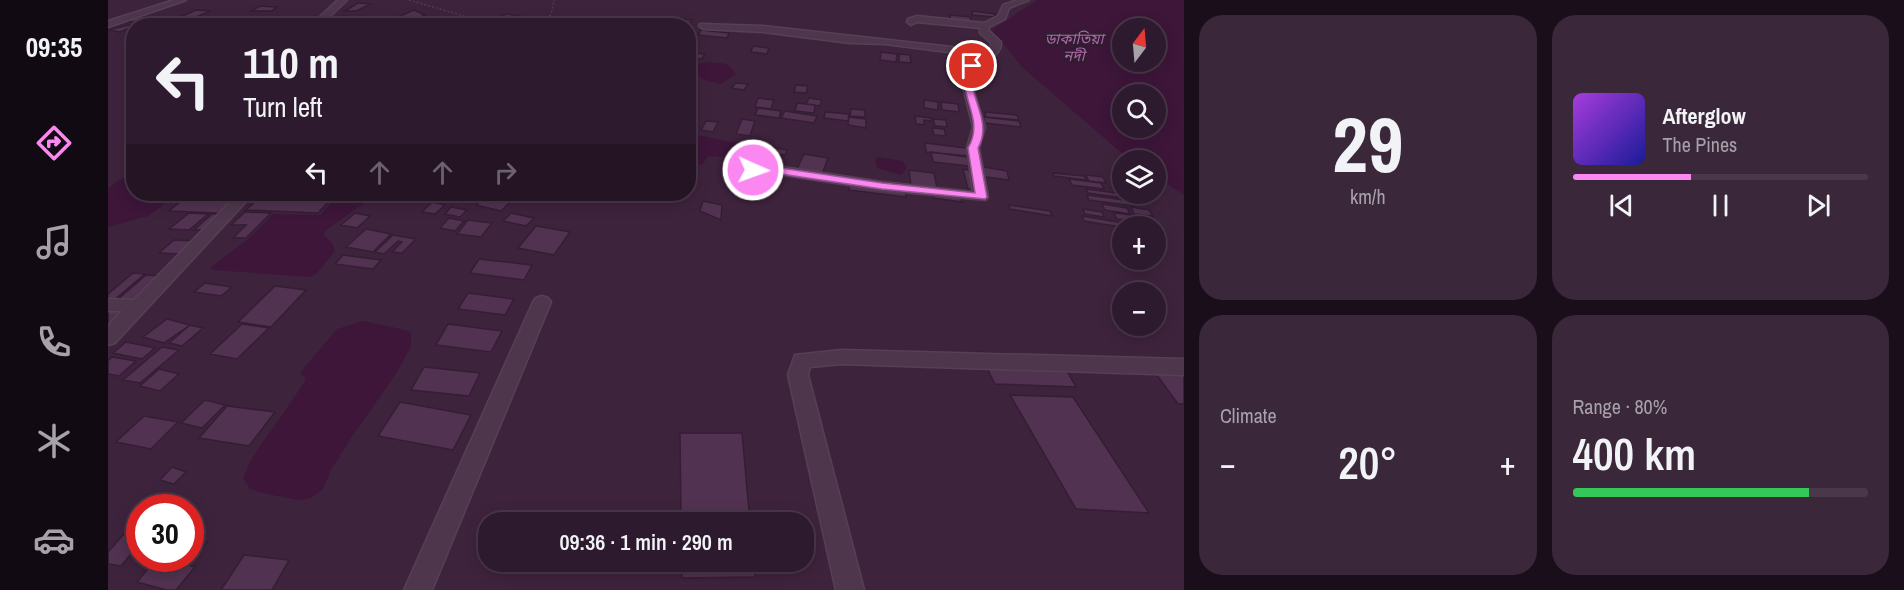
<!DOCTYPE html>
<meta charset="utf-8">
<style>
:root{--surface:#2e1a2e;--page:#3a273a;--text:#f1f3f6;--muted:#a7a1aa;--line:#49384a;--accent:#fb87f1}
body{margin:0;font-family:"Archivo Narrow","Noto Sans Bengali",sans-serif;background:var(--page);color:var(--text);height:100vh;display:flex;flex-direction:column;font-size:22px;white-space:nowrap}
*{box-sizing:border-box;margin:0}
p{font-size:20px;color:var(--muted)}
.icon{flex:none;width:33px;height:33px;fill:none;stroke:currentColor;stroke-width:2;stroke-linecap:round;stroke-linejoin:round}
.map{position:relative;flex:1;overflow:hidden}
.side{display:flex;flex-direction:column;gap:15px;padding:15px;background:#190e19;width:720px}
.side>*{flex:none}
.banner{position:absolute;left:18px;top:18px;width:570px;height:183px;border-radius:24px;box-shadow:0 3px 15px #0003,0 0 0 2px var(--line);background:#2e1a2e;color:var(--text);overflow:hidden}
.needle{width:39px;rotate:16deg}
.buttons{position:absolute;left:1004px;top:18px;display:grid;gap:12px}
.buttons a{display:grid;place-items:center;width:54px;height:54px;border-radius:50%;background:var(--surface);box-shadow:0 3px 15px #0003,0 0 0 2px var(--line);font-size:30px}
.speed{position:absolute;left:18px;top:494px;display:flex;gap:12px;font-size:30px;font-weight:700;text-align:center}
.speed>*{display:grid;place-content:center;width:78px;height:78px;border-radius:50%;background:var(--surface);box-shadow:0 3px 15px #0003,0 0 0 2px var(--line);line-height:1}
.speed .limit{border:9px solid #d22;background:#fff;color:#111}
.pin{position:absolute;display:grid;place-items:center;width:51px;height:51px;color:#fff;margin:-26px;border:3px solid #fff;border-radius:50%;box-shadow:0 2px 6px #0007}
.me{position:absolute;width:66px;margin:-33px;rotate:92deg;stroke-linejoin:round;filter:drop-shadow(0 0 4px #0008)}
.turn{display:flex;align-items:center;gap:21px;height:126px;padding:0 18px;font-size:27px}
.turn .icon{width:78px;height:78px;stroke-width:2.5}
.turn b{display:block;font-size:42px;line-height:51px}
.lanes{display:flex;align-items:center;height:57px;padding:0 18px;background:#0003;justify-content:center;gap:30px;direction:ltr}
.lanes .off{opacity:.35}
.big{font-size:45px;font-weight:600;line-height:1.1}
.side .card{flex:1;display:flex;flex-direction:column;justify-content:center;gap:9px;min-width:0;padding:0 21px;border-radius:24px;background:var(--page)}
.side .dial{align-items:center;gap:0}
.dial b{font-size:78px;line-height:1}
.song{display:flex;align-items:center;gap:18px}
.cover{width:72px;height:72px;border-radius:9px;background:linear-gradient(135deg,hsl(280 70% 55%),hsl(240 70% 35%))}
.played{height:6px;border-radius:3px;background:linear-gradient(90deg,var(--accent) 40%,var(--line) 40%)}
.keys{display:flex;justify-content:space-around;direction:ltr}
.heat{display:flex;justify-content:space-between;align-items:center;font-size:33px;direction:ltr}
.charge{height:9px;border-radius:4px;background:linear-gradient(90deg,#34c759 80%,var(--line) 0)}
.side .tiles{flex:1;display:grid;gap:15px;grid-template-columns:repeat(2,1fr)}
.trip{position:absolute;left:370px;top:512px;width:336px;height:60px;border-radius:24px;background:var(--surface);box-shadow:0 3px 15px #0003,0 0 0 2px var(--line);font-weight:600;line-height:60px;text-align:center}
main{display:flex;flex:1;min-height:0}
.dock{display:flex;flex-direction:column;width:108px;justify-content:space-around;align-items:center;background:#120a12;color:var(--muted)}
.dock .icon{width:42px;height:42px}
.dock .on{color:var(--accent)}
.dock b{font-size:27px;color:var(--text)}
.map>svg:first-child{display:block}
.water{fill:#3d163a;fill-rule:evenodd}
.building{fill:#523251;stroke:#351e34;stroke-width:1.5}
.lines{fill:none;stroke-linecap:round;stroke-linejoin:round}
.minor-casing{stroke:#574056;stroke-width:3}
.path{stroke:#4c3e57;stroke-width:1.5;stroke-dasharray:2 2;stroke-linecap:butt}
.minor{fill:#4e374d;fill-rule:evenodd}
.route{fill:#fb87f1;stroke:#a3589d;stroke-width:1.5}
.labels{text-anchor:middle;stroke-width:6;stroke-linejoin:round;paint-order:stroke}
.far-water-label{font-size:15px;font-style:italic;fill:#a96ba6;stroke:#331c32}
</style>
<main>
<nav class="dock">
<b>09:35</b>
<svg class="icon on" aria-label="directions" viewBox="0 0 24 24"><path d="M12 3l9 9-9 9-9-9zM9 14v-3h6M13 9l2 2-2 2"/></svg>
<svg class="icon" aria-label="music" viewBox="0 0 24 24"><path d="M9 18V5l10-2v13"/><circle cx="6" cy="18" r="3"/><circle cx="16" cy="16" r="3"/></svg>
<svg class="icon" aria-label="phone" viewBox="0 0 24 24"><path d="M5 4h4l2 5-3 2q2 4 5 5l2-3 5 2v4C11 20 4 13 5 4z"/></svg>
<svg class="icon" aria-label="climate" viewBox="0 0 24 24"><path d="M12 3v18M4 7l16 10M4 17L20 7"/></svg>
<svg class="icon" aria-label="car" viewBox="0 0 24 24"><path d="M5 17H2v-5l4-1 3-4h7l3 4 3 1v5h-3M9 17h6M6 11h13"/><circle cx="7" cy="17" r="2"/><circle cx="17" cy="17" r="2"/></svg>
</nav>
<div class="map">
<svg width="1076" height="590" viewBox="0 0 1076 590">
<rect width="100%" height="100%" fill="#3e233d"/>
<!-- water -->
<path class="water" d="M929 0H1076V195L1047 176V160H1024L1018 157 914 67 884 30ZM1014 28H1047V62H1014ZM1014 94H1047V128H1014Z
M601 62 619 64 628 74 613 84 596 80 583 70 589 64Z
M595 136 641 146 647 149 644 160 600 156 594 165 581 162V139Z
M770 157 795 161 799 168 793 175 769 168 767 159Z
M25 171 26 194H58L54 206 40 216 0 227V188Z
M159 194H269L217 231 216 235 225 244 227 251 209 273 202 277 105 270 103 267 140 239 165 214 212 215 224 202 154 198Z
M255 321 298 330 303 333V346L288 374 245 435 223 470 215 489 203 498 190 500 154 493 142 489 135 478 144 458 194 386 198 378 192 373 229 329Z"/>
<!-- building -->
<path class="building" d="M250 3 263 4 248 11H237Z
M152 6 169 7 163 11H143Z
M88 10 103 11 88 17H72Z
M306 10 317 15 301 21 290 17Z
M865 11 887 14 886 17 864 15Z
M398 14 411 16 400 22 387 21Z
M842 15 862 17 864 23 843 21Z
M32 16 47 18 32 23 16 21Z
M234 16 262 19 251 23 224 22Z
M192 17H212L205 23H187Z
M422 18 436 20 428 26 413 24Z
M562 18 584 20 581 24 558 21Z
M21 25 28 26 12 32 0 30Z
M593 30 621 33 619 38 590 35Z
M645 46 661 48 659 54 643 52Z
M773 52 789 54 788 62 772 60Z
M580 53 597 54 594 59 580 58Z
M791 54 802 55 803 63 791 62Z
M628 83 640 84 636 90 623 88Z
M688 85 700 86 698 93 686 92Z
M650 98 666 100 663 109 647 107Z
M701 98 714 100 712 106 698 104Z
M816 100 830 102V110L816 108Z
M833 102 850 104 851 112 834 110Z
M689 103 707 105 706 113 687 111Z
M650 108 673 111 671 118 647 115Z
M743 109 757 110V117L742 116Z
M677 111 709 116 706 123 673 118Z
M717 112 741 114 740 121 716 118Z
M877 112 909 115 911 120 878 117Z
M807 116 823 118V121L816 120V125L808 124Z
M741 117 758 119V128L740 125Z
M875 117 911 121 913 127 877 123Z
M634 119 647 121 642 136 628 134Z
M825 119 838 120 839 127 827 126Z
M598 121 610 122 605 132 593 130Z
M824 128 836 129 838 136 826 135Z
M817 143 858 148 861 156 818 152Z
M662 147 679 150 677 155 660 152Z
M823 152 859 157 861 166 825 162Z
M660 154 674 156 671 166 657 164Z
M696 154 720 158 714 174 689 169Z
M870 166 899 171 901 180 871 176Z
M855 169 861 170 867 190 860 189Z
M801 170 826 173 829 188 803 185Z
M945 173 976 176 978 180 946 176Z
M978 175 995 177 998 183 981 181Z
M961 179 993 183 996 189 964 185Z
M741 183 797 190 798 197 741 190Z
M1005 188 1014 189V194H1019L1023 199 980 193 978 189 1008 193Z
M824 193 853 197 854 202 825 198Z
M102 194H131L127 198 98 197Z
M979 195 1024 201 1026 206 981 200Z
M378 196 403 201 393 211 368 205Z
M77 198 125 200 110 213 61 211Z
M150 199 220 202 210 213 138 210Z
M595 201 614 205 613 220 592 211Z
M324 202 337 205 327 214 314 212Z
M994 204 1019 208 1022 214 997 210Z
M901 205 942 211 944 216 902 209Z
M343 207 359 210 352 217 337 214Z
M1023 207 1041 210 1045 216 1026 214Z
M975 209 994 212 996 217 977 214Z
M137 212 163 213 138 238H125L138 225H123Z
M81 213 100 214 81 230 61 229Z
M247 213 262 216 249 228 233 225Z
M403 213 426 218 418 226 395 221Z
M1006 213 1024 215 1028 221 1009 219Z
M104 214H113L95 230H86Z
M974 216 1010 222 1013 227 976 221Z
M341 218 356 221 347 231 332 228Z
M360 220 384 223 373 237 349 234Z
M428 226 440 228 462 232 446 255 410 248Z
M258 229 283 234 265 252 238 247Z
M285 235 308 239 294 253 284 252 294 242 290 241 276 254 267 252Z
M66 240 88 241 73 254 51 253Z
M235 255 273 260 265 269 227 264Z
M371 259 424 265 416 280 362 273Z
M25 273 37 274 6 300H0V294Z
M38 275 54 276 26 301 9 300Z
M97 283 124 287 113 296 86 292Z
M167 286 198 290 163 327 130 322Z
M360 293 406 299 397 315 350 309Z
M0 307 20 308 2 325H0Z
M59 319 82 325 56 343 35 337Z
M134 324 161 328 129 359 102 354Z
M340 324 394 331 383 352 328 345Z
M82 325 95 328 74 346 61 343Z
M18 342 47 348 34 359 5 353Z
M54 347 71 350 32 383 15 380Z
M871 352 951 357 968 387 887 384Z
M4 357 28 361 11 376 0 374V361Z
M1038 360 1076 372V404H1070Z
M316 367 372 373 361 396 303 390Z
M51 369 71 374 52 391 32 386Z
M902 395 965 397 1041 513 968 509Z
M97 400 117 405 94 428 73 423Z
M292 402 363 415 345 450 270 436Z
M119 406 167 412 141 446 91 438Z
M36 416 70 422 43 449 8 442Z
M572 433H634L642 522H573Z
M64 467 78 472 66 484 52 480Z
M15 535 32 537V543L13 566 0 564V552Z
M82 538 99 542 80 565 87 567 68 590H58L29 582 49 558H82Z
M136 555 181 560 164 590H113Z
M574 561H646L647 577 574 578Z"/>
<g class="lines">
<!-- minor casing -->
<g class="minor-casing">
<path id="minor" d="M66 0H78L0 27V21Z
M230 0H239L212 26H202Z
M910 0H921L901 8 897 19 881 27 880 30 893 42C893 60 873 58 865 73L866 92 877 127 871 148 880 197 878 200 774 190 655 172 651 173 646 182H636L634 179 640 167 655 164 774 182 865 192 859 148 865 127 854 83 857 69 871 56 777 44 742 43 655 32 595 29 591 26 592 24 655 26 879 51 883 48V43L872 33V28L809 22 803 25 799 22 800 19 809 16 876 23 890 16 895 5Z
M130 194H145L7 343 0 345V326L14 311H0V299L26 300Z
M434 296 440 298 443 302 324 590H296L425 302 428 298Z
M733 350 1076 359V375L733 364 702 367 700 375 756 590H728L680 375 687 355Z"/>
</g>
<!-- path -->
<path class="path" d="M301 0 356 16 414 26
M435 26 443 14 446 0"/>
<!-- minor -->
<use href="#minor" class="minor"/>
</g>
<!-- route -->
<path class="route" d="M862 65 868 66C853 91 887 118 870 148L879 197 877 199 774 189 666 173H645L639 170 645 167H666L774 183 867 193 860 148C879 117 844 91 862 65Z"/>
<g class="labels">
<!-- far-water labels -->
<g class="far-water-label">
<text x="966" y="44">ডাকাতিয়া<tspan x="966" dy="17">নদী</tspan></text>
</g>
</g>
</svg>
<div class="buttons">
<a><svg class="needle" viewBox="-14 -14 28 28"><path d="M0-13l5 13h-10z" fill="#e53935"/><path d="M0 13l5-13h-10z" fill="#a7a1aa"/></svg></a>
<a><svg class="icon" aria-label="search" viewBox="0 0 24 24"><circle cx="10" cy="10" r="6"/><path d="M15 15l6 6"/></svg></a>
<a><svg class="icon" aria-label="layers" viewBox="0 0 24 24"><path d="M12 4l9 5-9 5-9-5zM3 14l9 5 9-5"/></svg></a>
<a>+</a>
<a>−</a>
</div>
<div class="speed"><div class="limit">30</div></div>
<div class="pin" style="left:864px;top:66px;background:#d93025"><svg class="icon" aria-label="arrive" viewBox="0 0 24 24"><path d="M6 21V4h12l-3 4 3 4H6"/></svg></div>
<svg class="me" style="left:645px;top:170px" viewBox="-20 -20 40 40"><circle r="17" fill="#fb87f1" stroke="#fff" stroke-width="3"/><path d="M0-11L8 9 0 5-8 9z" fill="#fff"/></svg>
<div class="trip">09:36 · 1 min · 290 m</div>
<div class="banner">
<div class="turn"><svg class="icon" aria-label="left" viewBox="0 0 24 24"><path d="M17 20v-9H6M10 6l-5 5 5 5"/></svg><div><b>110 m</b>Turn left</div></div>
<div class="lanes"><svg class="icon" aria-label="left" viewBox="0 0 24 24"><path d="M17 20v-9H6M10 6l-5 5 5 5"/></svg><svg class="icon off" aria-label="ahead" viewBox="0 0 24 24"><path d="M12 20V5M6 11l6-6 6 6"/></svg><svg class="icon off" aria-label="ahead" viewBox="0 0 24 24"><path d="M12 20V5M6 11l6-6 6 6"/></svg><svg class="icon off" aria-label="right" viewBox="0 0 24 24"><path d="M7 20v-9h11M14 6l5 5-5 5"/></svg></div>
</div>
</div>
<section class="side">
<div class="tiles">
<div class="card dial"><b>29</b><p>km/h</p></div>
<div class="card">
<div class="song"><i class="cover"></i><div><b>Afterglow</b><p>The Pines</p></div></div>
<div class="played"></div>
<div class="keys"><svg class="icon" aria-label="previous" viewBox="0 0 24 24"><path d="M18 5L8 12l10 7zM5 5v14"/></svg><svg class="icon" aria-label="pause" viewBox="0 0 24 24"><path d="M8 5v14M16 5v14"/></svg><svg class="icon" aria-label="next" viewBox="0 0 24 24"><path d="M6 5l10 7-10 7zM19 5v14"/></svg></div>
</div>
<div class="card"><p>Climate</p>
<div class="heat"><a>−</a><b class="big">20°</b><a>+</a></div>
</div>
<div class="card"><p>Range · 80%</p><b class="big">400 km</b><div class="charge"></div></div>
</div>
</section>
</main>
